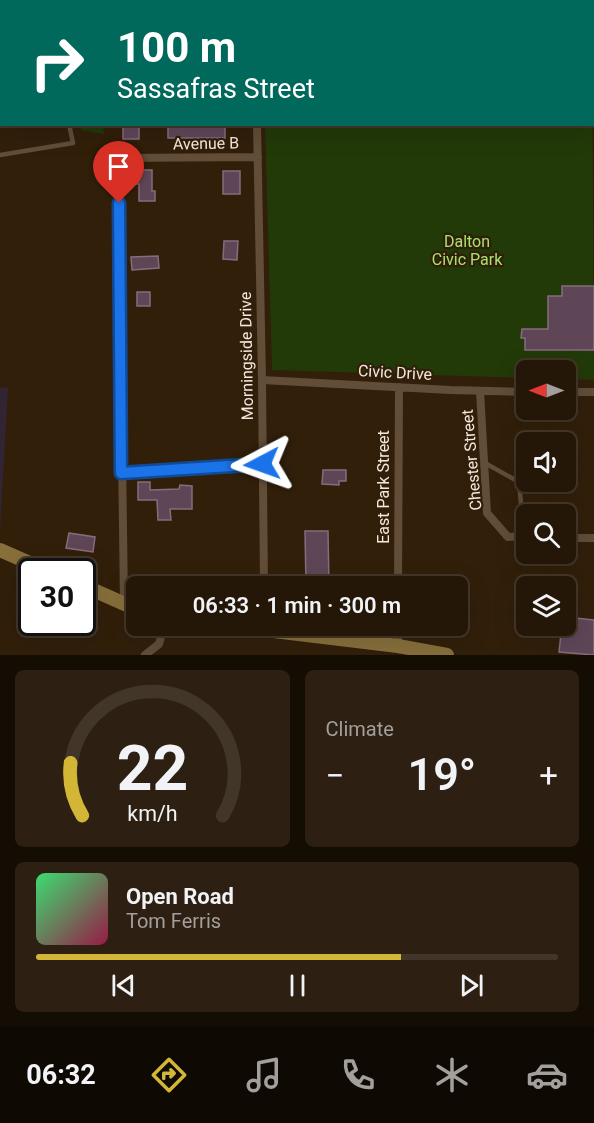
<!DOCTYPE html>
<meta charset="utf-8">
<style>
:root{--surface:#251708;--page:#2d2012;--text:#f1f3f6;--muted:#a39f9c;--line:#423629;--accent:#d3b635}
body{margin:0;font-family:Roboto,sans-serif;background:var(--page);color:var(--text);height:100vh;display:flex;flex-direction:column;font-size:22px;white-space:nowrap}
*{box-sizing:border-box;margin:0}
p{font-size:20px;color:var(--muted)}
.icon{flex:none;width:33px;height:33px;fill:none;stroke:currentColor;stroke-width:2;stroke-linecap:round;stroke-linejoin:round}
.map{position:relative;height:655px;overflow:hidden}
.panel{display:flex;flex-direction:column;gap:15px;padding:15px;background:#140d04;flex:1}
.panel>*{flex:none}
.top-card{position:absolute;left:0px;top:0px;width:594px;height:126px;box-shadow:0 6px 24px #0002,0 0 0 2px var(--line);background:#00695c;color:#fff;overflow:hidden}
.needle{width:39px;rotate:270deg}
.tools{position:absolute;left:516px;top:360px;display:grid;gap:12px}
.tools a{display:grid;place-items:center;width:60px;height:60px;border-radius:9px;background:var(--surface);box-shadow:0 6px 24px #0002,0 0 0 2px var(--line);font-size:30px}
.speed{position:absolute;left:18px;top:558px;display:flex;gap:12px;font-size:30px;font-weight:700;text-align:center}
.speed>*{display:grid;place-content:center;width:78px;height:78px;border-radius:50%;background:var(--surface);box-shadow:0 6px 24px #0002,0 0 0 2px var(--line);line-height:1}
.speed .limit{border:3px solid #111;border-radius:9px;background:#fff;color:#111}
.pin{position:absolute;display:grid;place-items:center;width:51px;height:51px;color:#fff;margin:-62px -26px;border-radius:50% 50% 50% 0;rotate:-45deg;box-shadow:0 0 6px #0007}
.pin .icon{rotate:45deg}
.me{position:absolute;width:66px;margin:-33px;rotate:266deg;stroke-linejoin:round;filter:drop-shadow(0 0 4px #0008)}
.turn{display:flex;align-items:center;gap:21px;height:126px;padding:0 18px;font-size:27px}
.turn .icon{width:78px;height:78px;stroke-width:2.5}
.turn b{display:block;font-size:42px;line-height:51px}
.big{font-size:45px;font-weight:600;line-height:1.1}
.panel .widget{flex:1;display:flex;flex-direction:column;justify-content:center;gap:9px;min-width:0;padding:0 21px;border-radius:9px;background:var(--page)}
.panel .dial{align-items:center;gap:0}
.dial svg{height:156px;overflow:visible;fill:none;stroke:var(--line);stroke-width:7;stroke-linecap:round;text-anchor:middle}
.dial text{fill:var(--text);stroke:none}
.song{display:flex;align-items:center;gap:18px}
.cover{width:72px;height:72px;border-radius:9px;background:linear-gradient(135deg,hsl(140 70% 55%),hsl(340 70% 35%))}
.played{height:6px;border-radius:3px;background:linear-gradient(90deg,var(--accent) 70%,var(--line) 70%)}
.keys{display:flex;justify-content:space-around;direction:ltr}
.heat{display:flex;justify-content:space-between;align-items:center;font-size:33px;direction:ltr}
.panel .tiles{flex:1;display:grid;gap:15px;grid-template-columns:1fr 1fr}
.widget:last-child{grid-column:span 2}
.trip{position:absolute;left:126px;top:576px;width:342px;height:60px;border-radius:9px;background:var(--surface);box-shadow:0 6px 24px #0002,0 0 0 2px var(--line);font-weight:600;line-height:60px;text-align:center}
.menu{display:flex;height:96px;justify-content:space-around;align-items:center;background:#0f0903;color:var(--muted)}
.menu .icon{width:42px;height:42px}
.menu .on{color:var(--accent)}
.menu b{font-size:27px;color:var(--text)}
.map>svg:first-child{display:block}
.commercial{fill:#312533}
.green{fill:#223908}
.building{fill:#5f4657;stroke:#866c7d;stroke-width:1.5}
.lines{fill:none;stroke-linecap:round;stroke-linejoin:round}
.lane{stroke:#614d38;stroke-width:4.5}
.street{stroke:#614d38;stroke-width:8}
.primary{stroke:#876f3b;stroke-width:14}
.route-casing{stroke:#114b97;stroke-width:15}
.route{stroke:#1a73e8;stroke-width:10}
.labels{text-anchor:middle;stroke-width:4.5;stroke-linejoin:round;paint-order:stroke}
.street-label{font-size:16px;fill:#f4e7db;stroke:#311f0a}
.park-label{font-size:16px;fill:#a7e36f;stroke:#311f0a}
</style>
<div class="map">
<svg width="594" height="655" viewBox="0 0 594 655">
<rect width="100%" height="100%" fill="#311f0a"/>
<!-- commercial -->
<path class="commercial" d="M8 387 0 531V388Z"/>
<!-- green -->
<path class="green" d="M0 0H101V1L2 2 1 31Z
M592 23 594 380 566 379V370H526V378L272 370 265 125 592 124Z
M80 125H103L104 134 81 130Z"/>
<!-- building -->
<path class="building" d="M123 124H139V139H123Z
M168 124H225V138H168Z
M136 170H152V191H155V201H139V184H136Z
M223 171H240V194H223Z
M224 241H238L237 260 223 259Z
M158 256 159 268 132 270 131 257Z
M562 286H594V350H525V338H521L522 329H548V296H562Z
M137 292H150V306H137Z
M323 470H346V481H339V485L322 484Z
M138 482H150V490L179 489 180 485 192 486V509H170L171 520H158L157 500H138Z
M305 531H328L329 586H306Z
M69 533 95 537 93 552 66 548Z
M392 576V586H360L359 578Z
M566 617 594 620V655L559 652 561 634H565Z"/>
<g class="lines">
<!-- lane -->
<path class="lane" d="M0 43 2 44
M0 155 73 143 69 124
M485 463 519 482 524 536"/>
<!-- street -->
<path class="street" d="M253 0V2
M592 13H594
M257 124 262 380 264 586
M262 380 450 390 526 392
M480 391 487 513 508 537 526 536
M566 392H594
M121 473 262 464
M566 538H594
M398 586 399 387
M124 602 118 158 258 157
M398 646V626
M145 655 159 644 164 626"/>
<!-- primary -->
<path class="primary" d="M0 550 50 572
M82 585 136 609
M231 626 398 646 447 655"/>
</g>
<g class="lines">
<!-- route casing -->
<g class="route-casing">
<path id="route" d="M119 203 121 473 262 464"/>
</g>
<!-- route -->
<use href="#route" class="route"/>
</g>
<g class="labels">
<!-- street labels -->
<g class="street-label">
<text transform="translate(206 143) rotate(-1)" y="6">Avenue B</text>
<text transform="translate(246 356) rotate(-91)" y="6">Morningside Drive</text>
<text transform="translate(395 372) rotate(3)" y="6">Civic Drive</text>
<text transform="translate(471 460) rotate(-95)" y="6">Chester Street</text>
<text transform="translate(383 487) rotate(-90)" y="6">East Park Street</text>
</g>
<!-- park labels -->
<g class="park-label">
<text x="467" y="247">Dalton<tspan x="467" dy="18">Civic Park</tspan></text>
</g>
</g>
</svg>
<div class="tools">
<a><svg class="needle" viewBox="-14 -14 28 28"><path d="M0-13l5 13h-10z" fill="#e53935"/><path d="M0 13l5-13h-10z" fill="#a39f9c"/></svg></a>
<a><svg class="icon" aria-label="sound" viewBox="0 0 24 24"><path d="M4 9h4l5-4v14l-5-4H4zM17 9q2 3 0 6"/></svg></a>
<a><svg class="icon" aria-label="search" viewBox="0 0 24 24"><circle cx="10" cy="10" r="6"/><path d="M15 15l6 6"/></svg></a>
<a><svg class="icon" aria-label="layers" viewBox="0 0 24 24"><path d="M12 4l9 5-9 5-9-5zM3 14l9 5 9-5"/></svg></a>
</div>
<div class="speed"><div class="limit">30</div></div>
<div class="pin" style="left:119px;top:203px;background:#d93025"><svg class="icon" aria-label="arrive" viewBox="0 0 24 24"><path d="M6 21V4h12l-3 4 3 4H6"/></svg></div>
<svg class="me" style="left:262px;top:464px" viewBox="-20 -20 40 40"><path d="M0-17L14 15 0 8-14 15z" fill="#1a73e8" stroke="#fff" stroke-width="4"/></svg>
<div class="trip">06:33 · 1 min · 300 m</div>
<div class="top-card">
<div class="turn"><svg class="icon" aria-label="right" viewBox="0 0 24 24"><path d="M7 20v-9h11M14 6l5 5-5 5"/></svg><div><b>100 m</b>Sassafras Street</div></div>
</div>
</div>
<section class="panel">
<div class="tiles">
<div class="widget dial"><svg viewBox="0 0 100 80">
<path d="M14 69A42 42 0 1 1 86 69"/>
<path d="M14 69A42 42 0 0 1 8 42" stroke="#d3b635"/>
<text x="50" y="56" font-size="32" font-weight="700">22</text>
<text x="50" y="72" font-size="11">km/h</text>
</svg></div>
<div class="widget"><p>Climate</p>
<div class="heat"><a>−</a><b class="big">19°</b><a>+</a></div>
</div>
<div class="widget">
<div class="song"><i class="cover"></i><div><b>Open Road</b><p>Tom Ferris</p></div></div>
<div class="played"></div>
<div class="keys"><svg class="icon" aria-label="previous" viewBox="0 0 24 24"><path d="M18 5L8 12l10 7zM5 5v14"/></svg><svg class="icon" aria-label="pause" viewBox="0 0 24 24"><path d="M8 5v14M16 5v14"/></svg><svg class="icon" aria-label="next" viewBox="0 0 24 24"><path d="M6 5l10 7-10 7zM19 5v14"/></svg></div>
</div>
</div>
</section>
<nav class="menu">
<b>06:32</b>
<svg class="icon on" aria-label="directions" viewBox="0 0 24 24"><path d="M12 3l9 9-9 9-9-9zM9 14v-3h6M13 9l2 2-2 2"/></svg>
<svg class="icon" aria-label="music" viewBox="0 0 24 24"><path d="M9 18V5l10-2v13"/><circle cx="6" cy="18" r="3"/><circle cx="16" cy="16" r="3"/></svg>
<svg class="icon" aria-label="phone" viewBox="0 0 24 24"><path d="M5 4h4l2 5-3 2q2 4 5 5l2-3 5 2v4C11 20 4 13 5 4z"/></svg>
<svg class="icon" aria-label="climate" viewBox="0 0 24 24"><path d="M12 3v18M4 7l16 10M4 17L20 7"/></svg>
<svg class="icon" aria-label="car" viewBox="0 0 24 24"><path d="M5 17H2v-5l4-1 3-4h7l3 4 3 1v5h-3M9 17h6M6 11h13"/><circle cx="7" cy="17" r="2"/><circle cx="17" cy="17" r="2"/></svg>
</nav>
